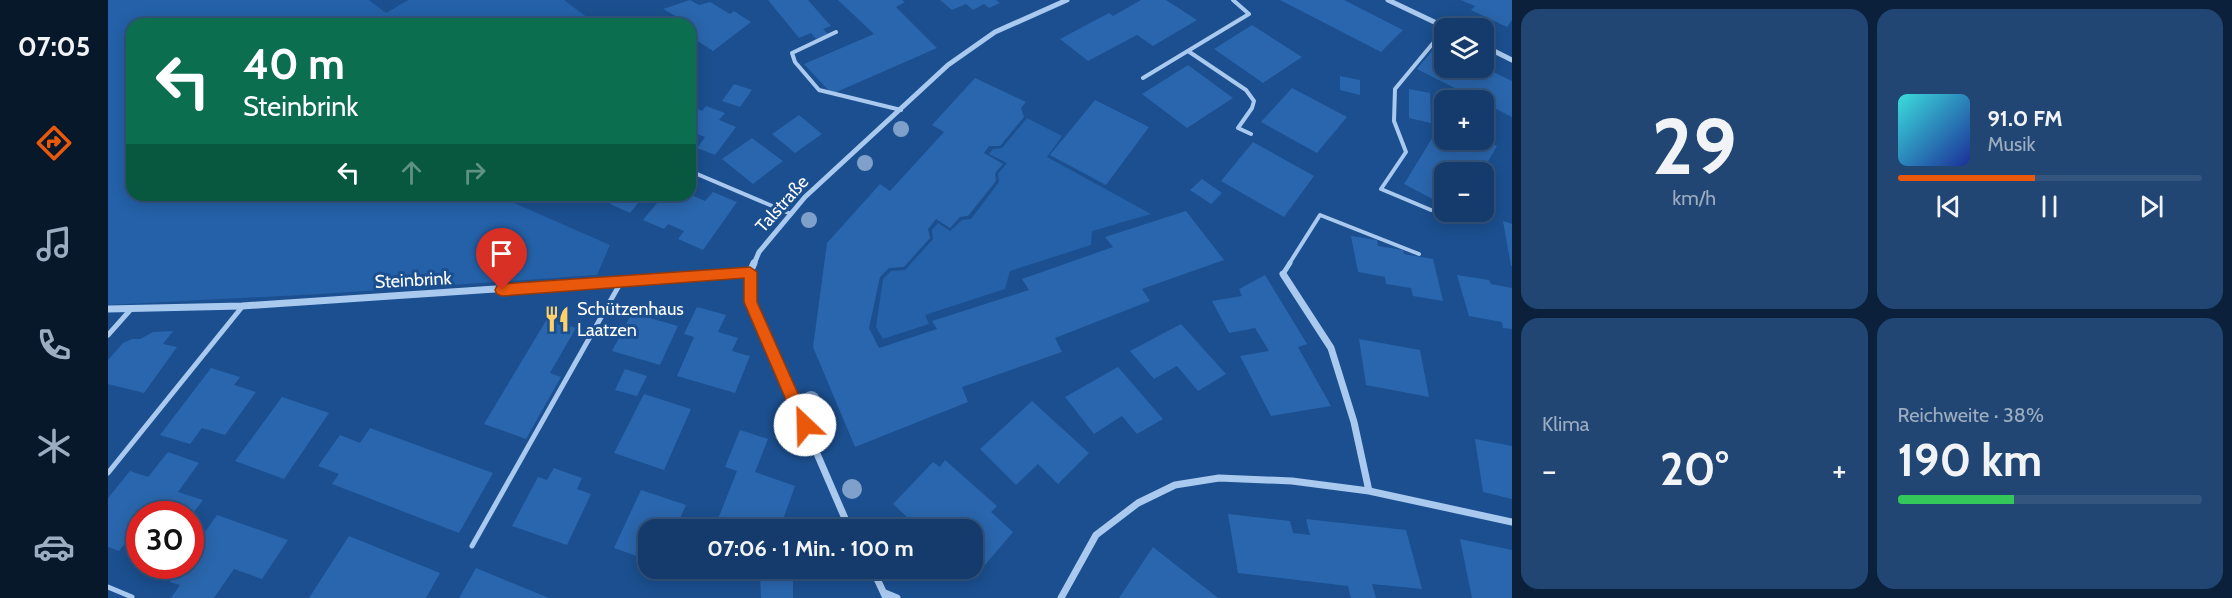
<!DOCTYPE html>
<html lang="de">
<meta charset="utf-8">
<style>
:root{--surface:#143b6b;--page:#214673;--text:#f1f3f6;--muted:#9dadc1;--line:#33557e;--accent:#ea580c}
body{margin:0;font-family:Cabin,sans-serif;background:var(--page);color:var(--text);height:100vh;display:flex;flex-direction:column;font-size:22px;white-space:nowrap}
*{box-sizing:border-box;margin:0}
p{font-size:20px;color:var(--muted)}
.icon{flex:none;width:33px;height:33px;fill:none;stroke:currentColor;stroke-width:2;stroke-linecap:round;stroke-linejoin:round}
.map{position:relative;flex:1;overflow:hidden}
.side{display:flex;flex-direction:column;gap:9px;padding:9px;background:#0b203b;width:720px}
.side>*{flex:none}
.guide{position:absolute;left:18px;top:18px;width:570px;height:183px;border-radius:18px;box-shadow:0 3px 15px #0003,0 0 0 2px var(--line);background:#0b6e4f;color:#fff;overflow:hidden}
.controls{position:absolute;left:1326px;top:18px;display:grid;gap:12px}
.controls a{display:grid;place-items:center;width:60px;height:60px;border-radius:12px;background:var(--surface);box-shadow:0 3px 15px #0003,0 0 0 2px var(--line);font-size:30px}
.speed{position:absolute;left:18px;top:501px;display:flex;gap:12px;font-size:30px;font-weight:700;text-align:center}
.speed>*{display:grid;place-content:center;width:78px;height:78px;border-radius:50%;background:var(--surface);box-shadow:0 3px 15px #0003,0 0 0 2px var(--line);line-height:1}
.speed .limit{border:9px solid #d22;background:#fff;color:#111}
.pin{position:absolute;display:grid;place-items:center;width:51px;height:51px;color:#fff;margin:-62px -26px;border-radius:50% 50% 50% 0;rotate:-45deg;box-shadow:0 0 6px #0007}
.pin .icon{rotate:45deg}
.me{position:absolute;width:66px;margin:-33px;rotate:336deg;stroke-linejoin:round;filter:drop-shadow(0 0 4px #0008)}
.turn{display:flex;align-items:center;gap:21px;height:126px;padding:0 18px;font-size:27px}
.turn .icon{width:78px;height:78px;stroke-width:2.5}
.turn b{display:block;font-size:42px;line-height:51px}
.lanes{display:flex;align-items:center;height:57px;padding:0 18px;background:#0003;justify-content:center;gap:30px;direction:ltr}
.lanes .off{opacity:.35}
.big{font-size:45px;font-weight:800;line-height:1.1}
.side .tile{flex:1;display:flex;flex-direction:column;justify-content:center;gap:9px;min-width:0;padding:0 21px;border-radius:18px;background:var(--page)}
.side .dial{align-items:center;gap:0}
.dial b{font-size:78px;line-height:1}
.song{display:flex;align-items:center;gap:18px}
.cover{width:72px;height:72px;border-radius:9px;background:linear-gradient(135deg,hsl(180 70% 55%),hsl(230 70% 35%))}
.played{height:6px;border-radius:3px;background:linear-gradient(90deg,var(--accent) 45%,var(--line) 45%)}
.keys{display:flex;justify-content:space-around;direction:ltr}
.heat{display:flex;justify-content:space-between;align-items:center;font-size:33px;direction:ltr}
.charge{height:9px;border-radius:4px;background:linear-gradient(90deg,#34c759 38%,var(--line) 0)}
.side .tiles{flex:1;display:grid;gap:9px;grid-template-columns:repeat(2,1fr)}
.trip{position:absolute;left:530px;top:519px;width:345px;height:60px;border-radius:18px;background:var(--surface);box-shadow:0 3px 15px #0003,0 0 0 2px var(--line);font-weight:800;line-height:60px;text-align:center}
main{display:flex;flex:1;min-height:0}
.tab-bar{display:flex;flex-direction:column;width:108px;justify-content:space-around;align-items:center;background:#08182b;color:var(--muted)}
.tab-bar .icon{width:42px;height:42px}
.tab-bar .active{color:var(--accent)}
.tab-bar b{font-size:27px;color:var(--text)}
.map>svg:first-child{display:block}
.green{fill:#2461a8}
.building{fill:#2a66ad}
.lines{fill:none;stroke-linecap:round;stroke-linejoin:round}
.lane-far1{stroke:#a9c9ee;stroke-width:4}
.lane{stroke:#a9c9ee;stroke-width:5}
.street-far1{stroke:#a9c9ee;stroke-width:5}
.street{stroke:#a9c9ee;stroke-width:7}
.tree{fill:#7ea0ca}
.route{fill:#ea580c;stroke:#983908;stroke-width:1.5}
.labels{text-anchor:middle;stroke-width:6;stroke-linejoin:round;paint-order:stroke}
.street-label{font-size:18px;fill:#fff;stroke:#1b4f8f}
.poi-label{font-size:18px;fill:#fff;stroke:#1b4f8f;text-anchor:start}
</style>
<main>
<nav class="tab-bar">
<b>07:05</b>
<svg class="icon active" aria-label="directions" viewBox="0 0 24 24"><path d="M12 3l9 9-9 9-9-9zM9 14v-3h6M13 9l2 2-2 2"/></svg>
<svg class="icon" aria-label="music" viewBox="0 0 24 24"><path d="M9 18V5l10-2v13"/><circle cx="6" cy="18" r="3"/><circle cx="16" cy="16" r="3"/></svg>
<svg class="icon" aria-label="phone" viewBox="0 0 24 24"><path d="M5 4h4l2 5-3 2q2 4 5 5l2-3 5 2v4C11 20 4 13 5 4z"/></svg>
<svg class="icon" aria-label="climate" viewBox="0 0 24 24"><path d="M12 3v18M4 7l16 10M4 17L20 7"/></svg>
<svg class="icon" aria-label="car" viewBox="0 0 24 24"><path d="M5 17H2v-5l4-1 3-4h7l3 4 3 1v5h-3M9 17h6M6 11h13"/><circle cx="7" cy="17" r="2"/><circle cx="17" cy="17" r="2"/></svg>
</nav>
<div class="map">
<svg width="1404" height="598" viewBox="0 0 1404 598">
<rect width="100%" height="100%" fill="#1b4f8f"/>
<!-- green -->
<path class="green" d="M0 0H261L278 13 300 0H456L488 24H24V195H388L502 245 489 275 213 294 0 305Z
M919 118 954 136 939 157 1043 214 984 231 983 245 902 271 897 289 817 315 821 324 775 339 768 327 775 279 783 271 797 270 825 239 824 230 830 223 842 231 854 220 863 219 891 182 890 174 899 163 881 154 885 149 894 148Z"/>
<!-- building -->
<path class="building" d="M582 0 591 5 602 2 622 14 626 11 643 22 605 51 582 36 589 30 582 24 555 9Z
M660 0H700L723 26 715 29 720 34 708 39 703 33 691 38Z
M730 0H794L797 2 788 7 829 48 724 94 696 64 766 34Z
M832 0H888L892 3 881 8 876 4 865 10 858 4 844 10Z
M1033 0H1058L1089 20 1045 46 1029 35 980 61 952 39 1001 13 1005 16Z
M1172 0H1236L1295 30 1273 52Z
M1353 0H1404V20L1399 27 1363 10 1367 6Z
M1144 25 1194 57 1155 83 1106 49Z
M1329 45 1336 48V68H1377L1404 81V117L1309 69Z
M1080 65 1125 98 1079 128 1034 94Z
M1232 76 1252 80V95L1232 90Z
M867 78 918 102 913 108 916 117 892 146H881L876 153 895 164 887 173 888 181 860 216 852 217 842 228 828 219 820 229 822 238 796 267 781 268 772 277 761 328 771 348 829 329 824 321 921 290 914 279 1005 247 997 237 1078 211 1116 260 1034 289 1042 301 947 338 954 352 854 387 860 402 747 447 705 347 719 243 772 184 782 191 836 132 824 125Z
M626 84 644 90 632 107 614 101Z
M1184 88 1239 117 1209 153 1153 122Z
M1301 89 1322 93 1323 123 1301 118Z
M987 100 1041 127 998 185 942 155Z
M582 106 594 111 598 106 617 113 611 120 628 127 607 155 589 148 597 137 582 131Z
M691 115 714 134 687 153 664 134Z
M1336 119V140H1375L1389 146 1374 172H1336V205L1296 184Z
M644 138 675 161 645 184 614 159Z
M1145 142 1206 176 1176 217 1113 181Z
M1094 179 1114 193 1103 204 1082 190Z
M605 192 629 202 595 250 570 239 576 231 560 224 556 229 535 220 549 203 535 197 522 213 502 204 509 195H583L597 201Z
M1395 221 1404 224V266H1403Z
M1243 236 1269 240 1270 246 1295 250 1296 254 1325 259 1335 301 1305 296 1303 288 1278 284 1277 277 1250 272Z
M1157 275 1199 344 1190 347 1223 406 1163 416 1132 356 1161 351 1147 328 1121 333 1104 301 1134 296 1131 289Z
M1349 275 1381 280 1383 284 1404 288V329L1395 328 1394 322 1361 316Z
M589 307 618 315 610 332 630 338 624 351 642 356 627 393 569 376 586 337 576 334Z
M524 313 570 326 552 365 504 351Z
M439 319 468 328 442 373 453 377 418 439 376 424Z
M1073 324 1118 374 1090 391 1069 366 1046 379 1022 351Z
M65 331 55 344 69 347 36 393 0 384V360L15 343 24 339H32L45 332Z
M1251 339 1312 350 1321 397 1258 385Z
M1010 367 1055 419 1029 434 1014 416 986 434 957 397Z
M103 368 132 377 126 385 148 392 117 435 94 428 82 444 52 435Z
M517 369 539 376 529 396 507 390Z
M536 394 583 409 556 470 506 453Z
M174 397 221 413 176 479 127 461Z
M924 401 981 453 950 484 930 464 908 485 872 449Z
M262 428 385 473 351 533 224 484 231 474 210 466 232 435 252 443Z
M632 430 660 439 647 472 687 486 672 528 656 522 653 530H625L608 524 629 471 617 467Z
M1367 439 1404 446V499L1375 492Z
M60 452 91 463 70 492 95 500 82 517V514H32V524L11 551 0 547V498L22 471 40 477Z
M837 460 889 506 883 512 905 532 865 579 855 568H864V530H813L785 504 825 462 832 467Z
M446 468 474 478 469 489 483 494 459 545 404 526 430 477 439 480Z
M533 490 578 505 567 530H540V560L506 548Z
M1120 514 1182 521 1185 533 1202 535 1198 519 1298 530 1314 589 1264 584 1268 598H1243L1240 586 1130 573Z
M109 515 180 540 154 579 126 569 106 598H63L72 585 62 582 74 566H82V553Z
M241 536 332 573 318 598H201Z
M1352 539 1404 550V598H1364Z
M1045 547 1110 598H1011Z
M368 568 441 598H351Z
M685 573V598H653L652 575Z"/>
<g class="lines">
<!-- lane-far1 -->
<path class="lane-far1" d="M728 32 684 53 687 62 711 90 793 110
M1080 51 1138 90 1146 101 1144 108 1130 128 1143 134
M1035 78 1141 14 1125 0
M582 171 683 214
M1323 210 1273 189 1298 152 1286 121 1287 89 1336 30
M1181 264 1212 215 1311 254"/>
<!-- lane -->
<path class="lane" d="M1175 274 1182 263
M0 335 24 308
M0 473 134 307
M364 546 513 282
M0 587 24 597"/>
<!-- street-far1 -->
<path class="street-far1" d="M1280 0 1339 28
M1376 46 1404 60
M646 264 651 252 697 197 840 65 887 32 959 0"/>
<!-- street -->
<path class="street" d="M646 263 642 272 643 301 742 530
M1175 274 1223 348 1246 422 1261 491
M0 309 134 306 642 272
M764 568 778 598
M777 593 789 598
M953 598 988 535 1030 503 1067 485 1111 478 1184 481 1261 491 1404 522"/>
</g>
<!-- trees -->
<g class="tree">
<circle cx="793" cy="129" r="8"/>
<circle cx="757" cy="163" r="8"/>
<circle cx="701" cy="220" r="8"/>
<circle cx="703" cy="400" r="9"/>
<circle cx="744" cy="489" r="10"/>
</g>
<!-- route -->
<path class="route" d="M642 267 649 272V302L704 425 702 430 697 432 691 430 636 302V278L394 296 389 294 387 290 389 286 394 284Z"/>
<!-- icons -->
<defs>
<g id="restaurant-bare" transform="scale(2.07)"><path d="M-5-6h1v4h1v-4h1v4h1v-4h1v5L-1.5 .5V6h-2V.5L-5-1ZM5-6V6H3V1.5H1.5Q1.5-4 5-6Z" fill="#ffd166" stroke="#1b4f8f" stroke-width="2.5" paint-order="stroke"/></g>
</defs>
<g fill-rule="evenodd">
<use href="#restaurant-bare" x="449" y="319"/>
</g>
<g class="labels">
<!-- street labels -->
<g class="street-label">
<text transform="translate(674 204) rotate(-48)" y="6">Talstraße</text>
<text transform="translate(305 280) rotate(-3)" y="6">Steinbrink</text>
</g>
<!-- poi labels -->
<g class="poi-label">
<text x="469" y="315">Schützenhaus<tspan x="469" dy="21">Laatzen</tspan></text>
</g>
</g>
</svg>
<div class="controls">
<a><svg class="icon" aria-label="layers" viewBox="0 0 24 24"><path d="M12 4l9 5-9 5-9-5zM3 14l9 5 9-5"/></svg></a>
<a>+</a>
<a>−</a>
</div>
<div class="speed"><div class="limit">30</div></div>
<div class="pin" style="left:394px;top:290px;background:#d93025"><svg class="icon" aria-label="arrive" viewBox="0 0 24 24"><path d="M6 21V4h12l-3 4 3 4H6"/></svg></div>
<svg class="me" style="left:697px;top:425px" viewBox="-20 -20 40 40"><circle r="19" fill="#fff"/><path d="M0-13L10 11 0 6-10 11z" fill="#ea580c"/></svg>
<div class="trip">07:06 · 1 Min. · 100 m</div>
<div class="guide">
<div class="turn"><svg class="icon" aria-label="left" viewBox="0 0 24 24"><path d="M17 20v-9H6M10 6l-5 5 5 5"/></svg><div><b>40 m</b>Steinbrink</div></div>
<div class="lanes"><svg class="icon" aria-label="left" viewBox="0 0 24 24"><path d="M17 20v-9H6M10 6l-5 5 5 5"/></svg><svg class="icon off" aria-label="ahead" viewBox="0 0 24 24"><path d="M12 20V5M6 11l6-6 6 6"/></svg><svg class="icon off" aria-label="right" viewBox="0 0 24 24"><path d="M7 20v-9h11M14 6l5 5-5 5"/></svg></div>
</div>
</div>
<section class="side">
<div class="tiles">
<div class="tile dial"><b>29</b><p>km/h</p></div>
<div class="tile">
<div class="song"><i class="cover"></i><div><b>91.0 FM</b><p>Musik</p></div></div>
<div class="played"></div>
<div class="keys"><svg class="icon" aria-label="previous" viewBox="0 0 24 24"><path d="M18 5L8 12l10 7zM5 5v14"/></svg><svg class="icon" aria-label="pause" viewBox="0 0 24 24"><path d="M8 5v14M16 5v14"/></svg><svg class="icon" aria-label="next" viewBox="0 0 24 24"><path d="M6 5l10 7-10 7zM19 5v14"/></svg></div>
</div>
<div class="tile"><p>Klima</p>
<div class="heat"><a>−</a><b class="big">20°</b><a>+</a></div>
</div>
<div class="tile"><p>Reichweite · 38%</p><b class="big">190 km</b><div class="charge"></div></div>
</div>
</section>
</main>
